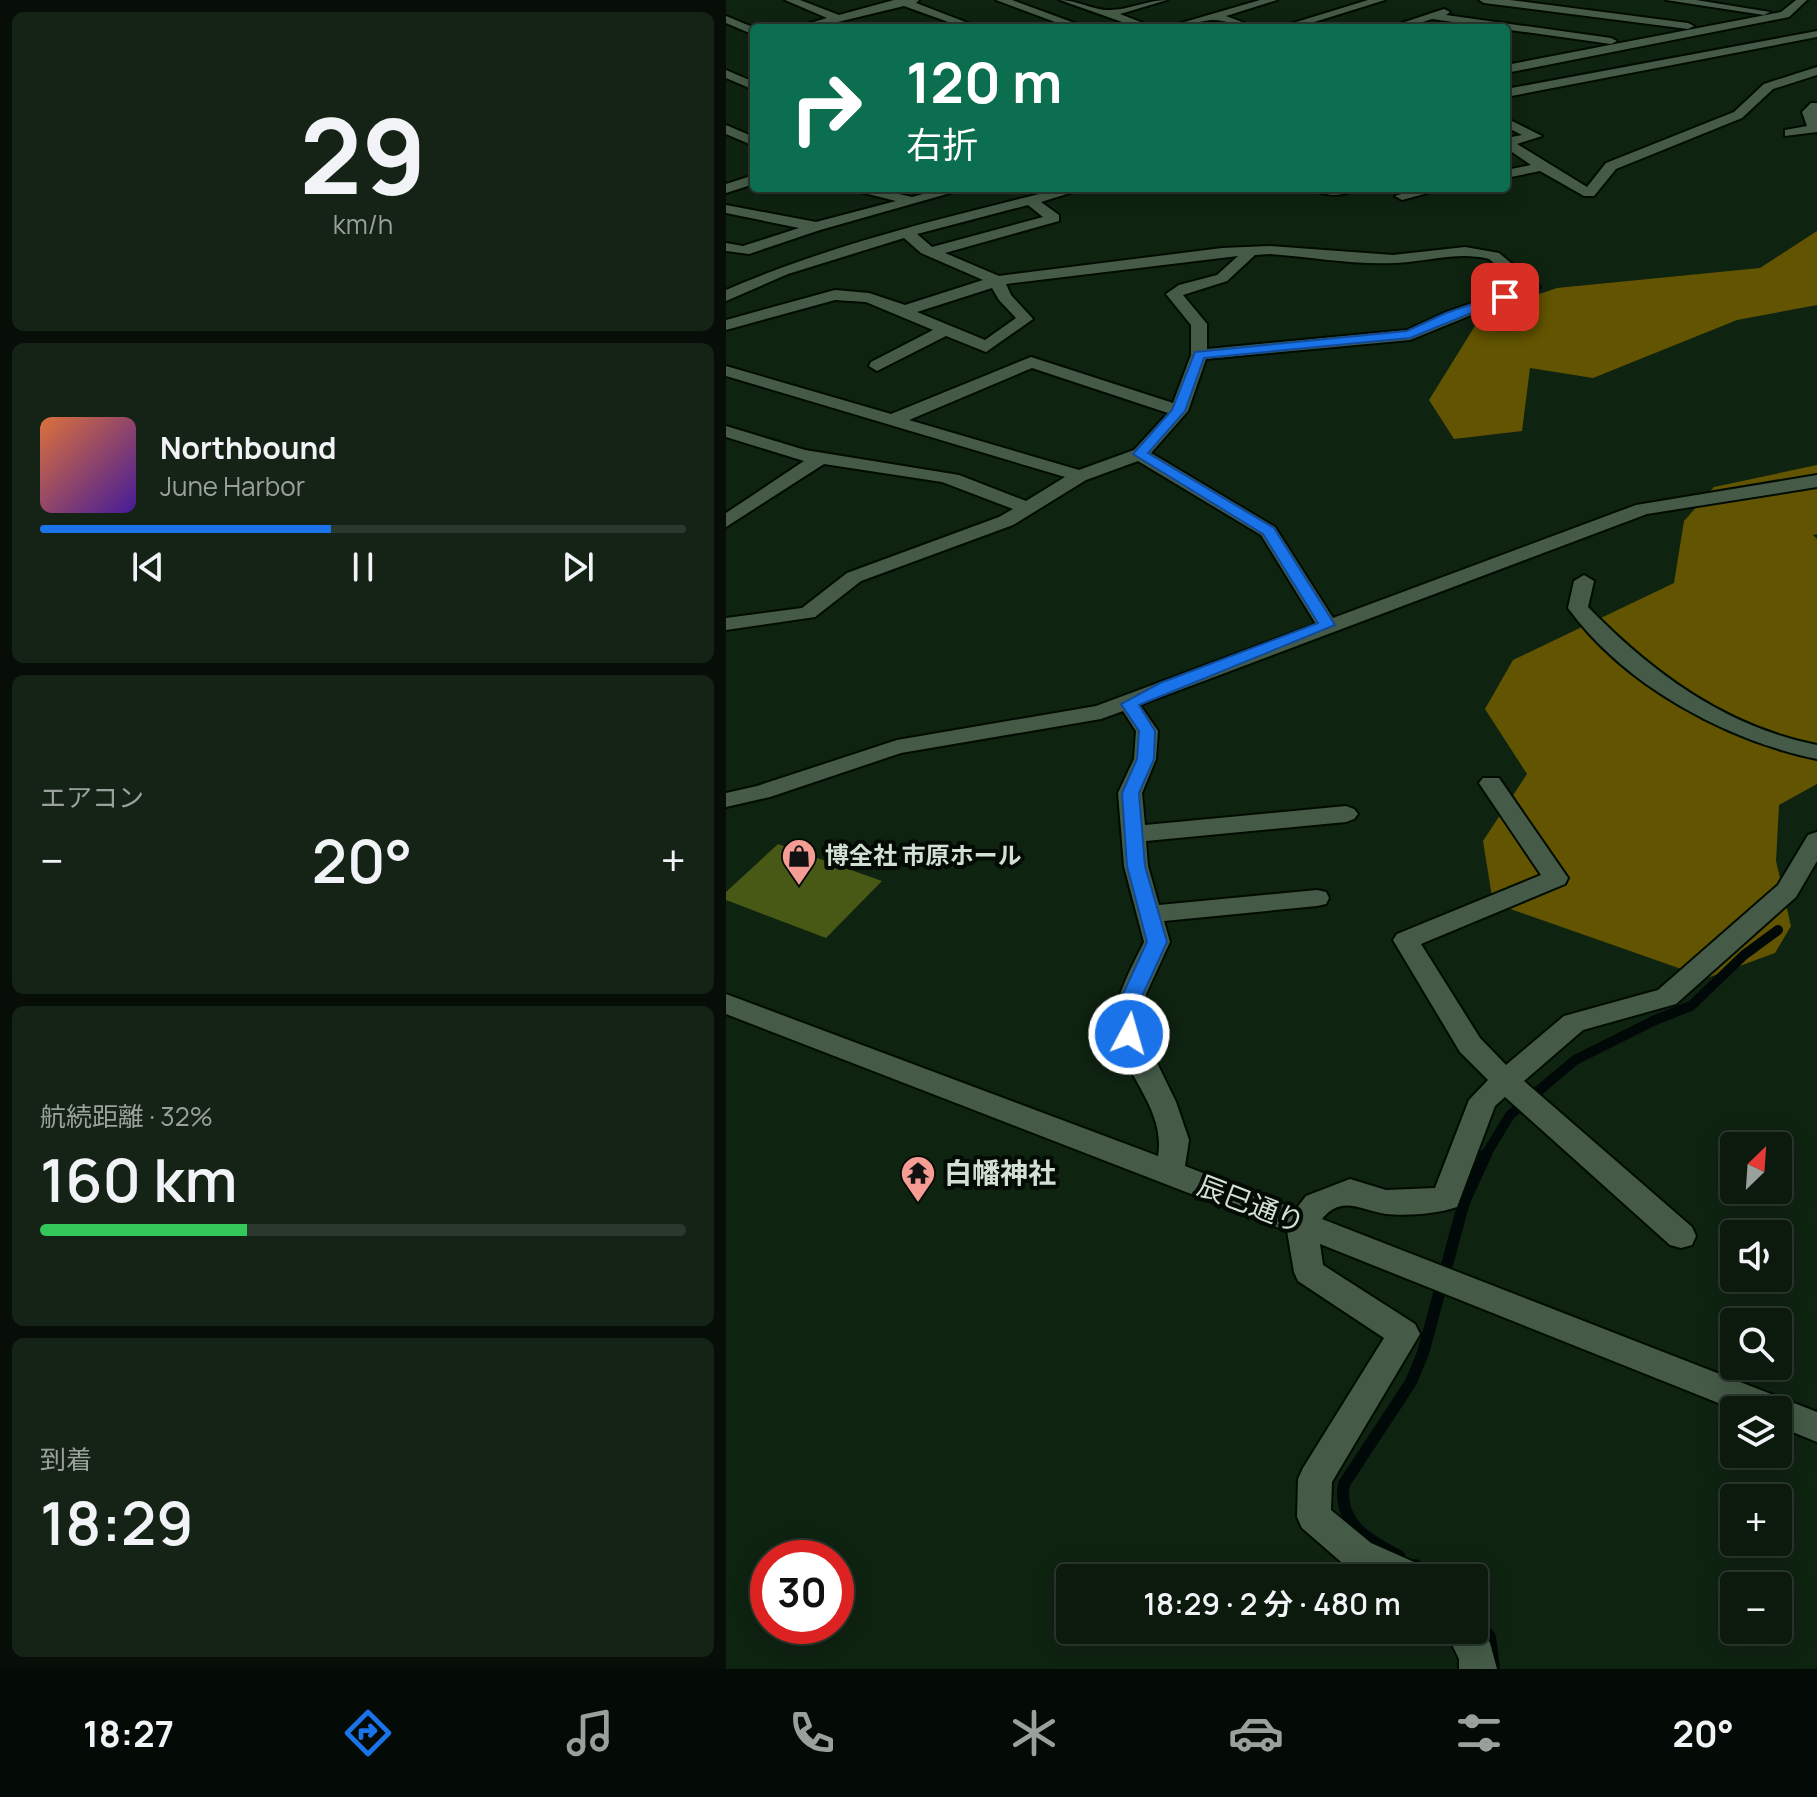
<!DOCTYPE html>
<html lang="ja">
<meta charset="utf-8">
<style>
:root{--surface:#0b1a0d;--page:#142316;--text:#f1f3f6;--muted:#9aa19d;--line:#2b382e;--accent:#1a73e8}
body{margin:0;font-family:Manrope,"Noto Sans JP",sans-serif;background:var(--page);color:var(--text);height:100vh;display:flex;flex-direction:column;font-size:30px;white-space:nowrap}
*{box-sizing:border-box;margin:0}
p{font-size:26px;color:var(--muted)}
.icon{flex:none;width:44px;height:44px;fill:none;stroke:currentColor;stroke-width:2;stroke-linecap:round;stroke-linejoin:round}
.map{position:relative;flex:1;overflow:hidden}
.drawer{display:flex;flex-direction:column;gap:12px;padding:12px;background:#060e07;width:726px}
.drawer>*{flex:none}
.banner{position:absolute;left:24px;top:24px;width:760px;height:168px;border-radius:8px;box-shadow:0 4px 20px #0003,0 0 0 2px var(--line);background:#0b6e4f;color:#fff;overflow:hidden}
.needle{width:52px;rotate:25deg}
.tools{position:absolute;left:994px;top:1132px;display:grid;gap:16px}
.tools a{display:grid;place-items:center;width:72px;height:72px;border-radius:8px;background:var(--surface);box-shadow:0 4px 20px #0003,0 0 0 2px var(--line);font-size:40px}
.speed{position:absolute;left:24px;top:1540px;display:flex;gap:16px;font-size:40px;font-weight:700;text-align:center}
.speed>*{display:grid;place-content:center;width:104px;height:104px;border-radius:50%;background:var(--surface);box-shadow:0 4px 20px #0003,0 0 0 2px var(--line);line-height:1}
.speed .limit{border:12px solid #d22;background:#fff;color:#111}
.pin{position:absolute;display:grid;place-items:center;width:68px;height:68px;color:#fff;margin:-34px;border-radius:16px;box-shadow:0 4px 12px #0006}
.me{position:absolute;width:88px;margin:-44px;rotate:6deg;stroke-linejoin:round;filter:drop-shadow(0 0 6px #0008)}
.turn{display:flex;align-items:center;gap:28px;height:168px;padding:0 24px;font-size:36px}
.turn .icon{width:104px;height:104px;stroke-width:2.5}
.turn b{display:block;font-size:56px;line-height:68px}
.big{font-size:60px;font-weight:600;line-height:1.1}
.drawer .card{flex:1;display:flex;flex-direction:column;justify-content:center;gap:12px;min-width:0;padding:0 28px;border-radius:12px;background:var(--page)}
.drawer .dial{align-items:center;gap:0}
.dial b{font-size:104px;line-height:1}
.song{display:flex;align-items:center;gap:24px}
.cover{width:96px;height:96px;border-radius:12px;background:linear-gradient(135deg,hsl(20 70% 55%),hsl(260 70% 35%))}
.played{height:8px;border-radius:4px;background:linear-gradient(90deg,var(--accent) 45%,var(--line) 45%)}
.keys{display:flex;justify-content:space-around;direction:ltr}
.heat{display:flex;justify-content:space-between;align-items:center;font-size:44px;direction:ltr}
.charge{height:12px;border-radius:6px;background:linear-gradient(90deg,#34c759 32%,var(--line) 0)}
.trip{position:absolute;left:330px;top:1564px;width:432px;height:80px;border-radius:8px;background:var(--surface);box-shadow:0 4px 20px #0003,0 0 0 2px var(--line);font-weight:600;line-height:80px;text-align:center}
.menu{display:flex;height:128px;justify-content:space-around;align-items:center;background:#040a05;color:var(--muted)}
.menu .icon{width:56px;height:56px}
.menu .current{color:var(--accent)}
.menu b{font-size:36px;color:var(--text)}
main{display:flex;flex:1;min-height:0}
.map>svg:first-child{display:block}
.forest{fill:#625401}
.lines{fill:none;stroke-linecap:round;stroke-linejoin:round}
.stream-far1{stroke:#000808;stroke-width:10}
.stream{stroke:#000808;stroke-width:12}
.building{fill:#485815}
.minor-casing{stroke:#000c01;stroke-width:4}
.minor{fill:#455b47;fill-rule:evenodd}
.route{fill:#1a73e8;stroke:#114b97;stroke-width:2}
.labels{text-anchor:middle;stroke-width:8;stroke-linejoin:round;paint-order:stroke}
.poi-label{font-size:24px;font-weight:bold;fill:#d2dfd3;stroke:#040a04;text-anchor:start}
.near-poi-label{font-size:28px;font-weight:bold;fill:#d2dfd3;stroke:#040a04;text-anchor:start}
.near-street-label{font-size:28px;fill:#d2dfd3;stroke:#040a04}
</style>
<main>
<section class="drawer">
<div class="card dial"><b>29</b><p>km/h</p></div>
<div class="card">
<div class="song"><i class="cover"></i><div><b>Northbound</b><p>June Harbor</p></div></div>
<div class="played"></div>
<div class="keys"><svg class="icon" aria-label="previous" viewBox="0 0 24 24"><path d="M18 5L8 12l10 7zM5 5v14"/></svg><svg class="icon" aria-label="pause" viewBox="0 0 24 24"><path d="M8 5v14M16 5v14"/></svg><svg class="icon" aria-label="next" viewBox="0 0 24 24"><path d="M6 5l10 7-10 7zM19 5v14"/></svg></div>
</div>
<div class="card"><p>エアコン</p>
<div class="heat"><a>−</a><b class="big">20°</b><a>+</a></div>
</div>
<div class="card"><p>航続距離 · 32%</p><b class="big">160 km</b><div class="charge"></div></div>
<div class="card"><p>到着</p><b class="big">18:29</b></div>
</section>
<div class="map">
<svg width="1091" height="1669" viewBox="0 0 1091 1669">
<rect width="100%" height="100%" fill="#0f2311"/>
<!-- forest -->
<path class="forest" d="M1091 231V305L1011 320 867 378 804 368 796 431 728 439 703 400 757 313 831 288 1034 268Z
M1091 465V534L1087 535 1091 539V784L1053 805 1050 861 1065 926 1049 953 981 978 767 903 757 841 801 774 759 709 787 660 948 583 958 521 988 487Z"/>
<g class="lines">
<!-- stream-far1 -->
<path class="stream-far1" d="M759 1156 784 1115 849 1060 929 1020 965 1006 1018 955 1052 930"/>
<!-- stream -->
<path class="stream" d="M673 1556C642 1540 611 1523 618 1484L685 1382 697 1353 738 1202 760 1154
M689 1565 710 1578
M748 1615 764 1637 768 1669"/>
</g>
<!-- building -->
<path class="building" d="M52 844 156 881 100 938 0 900V892Z"/>
<g class="lines">
<!-- minor casing -->
<g class="minor-casing">
<path id="minor" d="M59 0H74L113 15 168 0H193L190 3 255 28H239L178 6 87 28H67L101 18Z
M270 0H286L362 28H345Z
M334 0C351 0 369 11 384 10 403 10 421 0 441 0L394 14 430 28H413Z
M534 0H551L500 16 532 28C516 28 498 19 485 20 469 22 455 28 438 28Z
M642 0H659L569 28H551Z
M753 0H784L962 23 968 26 962 29 758 3Z
M940 0H970L1044 12 1038 15Z
M1070 0H1081L1063 17 780 73V65L1055 12Z
M718 9 724 12 720 15 885 38 891 41 885 44 706 19 679 28H661Z
M0 16 29 28 28 35 0 23Z
M1091 31V37L780 97V89Z
M1091 67V75L1047 89 1016 118 890 169 868 196H858L814 171 780 178V170L805 165 780 148V138L796 135 780 127V118L816 136 791 144 861 187 880 163 1008 112 1038 84Z
M0 70 28 82V90L0 78Z
M1085 103H1091V132L1059 136V130L1081 126 1076 112Z
M0 125 28 137V146L0 134Z
M28 175V184L0 193V184Z
M118 188H146L186 197 219 188H242L94 230 23 254 0 251V243L17 246 73 228 0 213V205L90 222 170 201Z
M337 188H360L315 202 333 215V221L219 253 273 276 496 248 544 246 667 255 739 247 773 253 814 287 684 340 480 359 462 411 425 453 549 527 607 618 910 505 1091 475V487L921 514 414 705 432 731 430 759 416 793 419 825 620 806 628 809 632 814 628 819 620 822 420 841 422 866 433 905 591 890 600 892 603 898 600 904 591 906 438 921 444 942 420 994 417 1034 450 1102 463 1140 459 1166 570 1209 580 1196 624 1179 660 1190 709 1188 743 1100 762 1080 734 1052 667 940 671 934 815 875 753 783 757 778H773L842 878 839 884 695 944 754 1038 780 1065 838 1016 932 990 1052 885 1082 835 1091 832V861L1070 897 950 1004 857 1030 798 1081 966 1227 970 1236 966 1245 955 1248 944 1245 779 1097 769 1106 731 1207C711 1214 681 1216 660 1214 636 1211 616 1194 596 1219L1091 1412V1442L1052 1426V1410H1010L594 1244 597 1265 689 1324 694 1334 606 1482 605 1510 645 1543 697 1566 702 1578H645L621 1567 576 1528 571 1517 572 1479 577 1468 658 1338 572 1281 568 1272 561 1231 0 1014V994L432 1156C440 1111 400 1076 390 1035 383 1006 406 967 418 942L398 866 392 793 408 759 410 731 397 711 375 719 175 753 44 797 0 807V793L31 786 171 740 370 706 590 624 535 535 412 461 360 480 287 525 135 581 89 617 0 630V618L76 608 121 573 273 517 287 509 216 482 98 464 0 527V513L78 461 0 437V426L79 450 233 475 300 501 339 477 0 376V366L165 414 305 357 447 403 465 355V325L440 294 453 285 491 275 512 256 280 284 285 295 307 319 260 352 220 336 151 371 143 366 145 362 207 330 140 302 109 300 0 330V320L109 290 143 293 179 305 257 280 195 253 178 238 62 274 0 301V290C108 243 223 217 337 188ZM302 205 317 217 206 247 191 234ZM544 254C585 257 628 265 669 263 700 262 732 251 763 259L795 286 718 313 681 330 481 349V324L457 295 501 281 529 255ZM266 288 273 300 290 318 259 340 191 312ZM306 368 442 413 408 450 353 470 183 420Z
M585 188H632C619 197 598 197 585 188Z
M694 188H720L676 200 669 196Z
M858 575 868 581 862 607C926 673 1000 727 1091 745V759C999 740 898 685 842 608L848 581Z
M748 1617 764 1643 771 1669H733V1659L719 1630H748Z"/>
</g>
<!-- minor -->
<use href="#minor" class="minor"/>
</g>
<!-- route -->
<path class="route" d="M775 294 785 297 684 338 478 358 459 411 422 453 548 528 609 625 413 705 429 731 428 759 413 793 419 866 441 942 417 994 413 1034 410 1039H396L393 1034 397 994 421 942 401 866 396 793 411 759 413 731 395 704 434 683 592 623 537 534 407 454 446 410 469 352 681 331 720 313Z"/>
<!-- icons -->
<defs>
<g id="shop-pin" transform="scale(1.8)"><path d="M0 17L-7.5 6A9.5 9.5 0 1 1 7.5 6Z" fill="#f59c95" stroke="#040a04"/><path d="M-5-2.5h2.3a2.7 3.5 0 0 1 5.4 0H5L5.5 6h-11ZM-1.5-2.5h3a1.5 2.3 0 0 0-3 0Z" fill="#111"/></g>
<g id="temple-pin" transform="scale(1.8)"><path d="M0 17L-7.5 6A9.5 9.5 0 1 1 7.5 6Z" fill="#f59c95" stroke="#040a04"/><path d="M0-6L5-2H3V0L6.5 2.5H4V6H1.5V3h-3V6H-4V2.5H-6.5L-3 0V-2H-5Z" fill="#111"/></g>
</defs>
<g fill-rule="evenodd">
<use href="#shop-pin" x="73" y="856"/>
<use href="#temple-pin" x="192" y="1173"/>
</g>
<g class="labels">
<!-- poi labels -->
<g class="poi-label">
<text x="99" y="864">博全社 市原ホール</text>
</g>
<!-- near-poi labels -->
<g class="near-poi-label">
<text x="218" y="1183">白幡神社</text>
</g>
<!-- near-street labels -->
<g class="near-street-label">
<text transform="translate(525 1204) rotate(21)" y="10">辰巳通り</text>
</g>
</g>
</svg>
<div class="tools">
<a><svg class="needle" viewBox="-14 -14 28 28"><path d="M0-13l5 13h-10z" fill="#e53935"/><path d="M0 13l5-13h-10z" fill="#9aa19d"/></svg></a>
<a><svg class="icon" aria-label="sound" viewBox="0 0 24 24"><path d="M4 9h4l5-4v14l-5-4H4zM17 9q2 3 0 6"/></svg></a>
<a><svg class="icon" aria-label="search" viewBox="0 0 24 24"><circle cx="10" cy="10" r="6"/><path d="M15 15l6 6"/></svg></a>
<a><svg class="icon" aria-label="layers" viewBox="0 0 24 24"><path d="M12 4l9 5-9 5-9-5zM3 14l9 5 9-5"/></svg></a>
<a>+</a>
<a>−</a>
</div>
<div class="speed"><div class="limit">30</div></div>
<div class="pin" style="left:779px;top:297px;background:#d93025"><svg class="icon" aria-label="arrive" viewBox="0 0 24 24"><path d="M6 21V4h12l-3 4 3 4H6"/></svg></div>
<svg class="me" style="left:403px;top:1034px" viewBox="-20 -20 40 40"><circle r="17" fill="#1a73e8" stroke="#fff" stroke-width="3"/><path d="M0-11L8 9 0 5-8 9z" fill="#fff"/></svg>
<div class="trip">18:29 · 2 分 · 480 m</div>
<div class="banner">
<div class="turn"><svg class="icon" aria-label="right" viewBox="0 0 24 24"><path d="M7 20v-9h11M14 6l5 5-5 5"/></svg><div><b>120 m</b>右折</div></div>
</div>
</div>
</main>
<nav class="menu">
<b>18:27</b>
<svg class="icon current" aria-label="directions" viewBox="0 0 24 24"><path d="M12 3l9 9-9 9-9-9zM9 14v-3h6M13 9l2 2-2 2"/></svg>
<svg class="icon" aria-label="music" viewBox="0 0 24 24"><path d="M9 18V5l10-2v13"/><circle cx="6" cy="18" r="3"/><circle cx="16" cy="16" r="3"/></svg>
<svg class="icon" aria-label="phone" viewBox="0 0 24 24"><path d="M5 4h4l2 5-3 2q2 4 5 5l2-3 5 2v4C11 20 4 13 5 4z"/></svg>
<svg class="icon" aria-label="climate" viewBox="0 0 24 24"><path d="M12 3v18M4 7l16 10M4 17L20 7"/></svg>
<svg class="icon" aria-label="car" viewBox="0 0 24 24"><path d="M5 17H2v-5l4-1 3-4h7l3 4 3 1v5h-3M9 17h6M6 11h13"/><circle cx="7" cy="17" r="2"/><circle cx="17" cy="17" r="2"/></svg>
<svg class="icon" aria-label="filters" viewBox="0 0 24 24"><path d="M4 7h16M4 17h16"/><circle cx="9" cy="7" r="2"/><circle cx="15" cy="17" r="2"/></svg>
<b>20°</b>
</nav>
